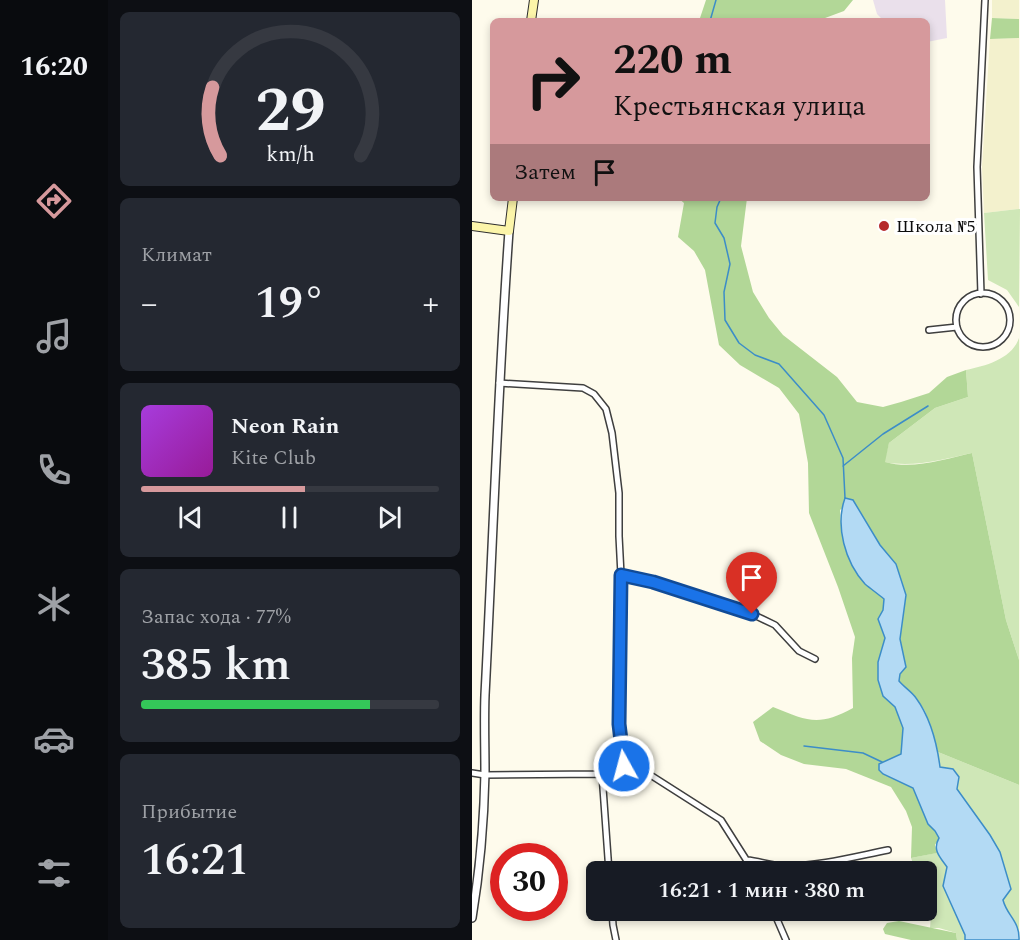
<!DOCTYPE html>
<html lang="ru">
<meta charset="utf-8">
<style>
:root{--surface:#171b24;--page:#242831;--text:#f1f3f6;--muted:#9ea1a6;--line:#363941;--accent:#d6999c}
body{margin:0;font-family:Spectral,serif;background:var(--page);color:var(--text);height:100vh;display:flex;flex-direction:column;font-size:22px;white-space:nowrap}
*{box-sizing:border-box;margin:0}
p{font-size:20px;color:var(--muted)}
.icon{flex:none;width:33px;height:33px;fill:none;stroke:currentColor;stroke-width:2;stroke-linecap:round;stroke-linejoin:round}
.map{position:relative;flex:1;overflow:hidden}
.panel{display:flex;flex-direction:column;gap:12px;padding:12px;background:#0d0f14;width:364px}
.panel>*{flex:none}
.banner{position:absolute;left:18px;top:18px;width:440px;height:183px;border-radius:9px;box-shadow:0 3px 9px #0003;background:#d6999c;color:#111;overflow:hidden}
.speed{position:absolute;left:18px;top:843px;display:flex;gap:12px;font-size:30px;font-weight:700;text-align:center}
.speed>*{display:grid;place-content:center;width:78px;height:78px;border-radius:50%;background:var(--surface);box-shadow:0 3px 9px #0003;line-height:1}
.speed .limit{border:9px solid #d22;background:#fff;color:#111}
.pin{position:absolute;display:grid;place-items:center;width:51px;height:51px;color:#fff;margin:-62px -26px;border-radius:50% 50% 50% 0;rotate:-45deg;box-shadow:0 0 6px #0007}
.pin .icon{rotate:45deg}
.me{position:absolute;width:66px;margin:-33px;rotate:353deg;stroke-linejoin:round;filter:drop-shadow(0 0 4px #0008)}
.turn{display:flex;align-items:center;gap:21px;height:126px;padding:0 24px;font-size:27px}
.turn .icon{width:78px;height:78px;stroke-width:2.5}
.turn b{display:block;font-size:42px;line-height:51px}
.then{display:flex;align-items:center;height:57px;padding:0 24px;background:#0003;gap:12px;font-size:22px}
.big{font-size:45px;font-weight:600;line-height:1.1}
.panel .tile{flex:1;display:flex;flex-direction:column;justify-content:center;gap:9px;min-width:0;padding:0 21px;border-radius:9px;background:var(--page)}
.panel .dial{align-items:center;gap:0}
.dial svg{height:156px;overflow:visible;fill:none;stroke:var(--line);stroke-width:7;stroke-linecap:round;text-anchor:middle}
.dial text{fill:var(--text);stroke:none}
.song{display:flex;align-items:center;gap:18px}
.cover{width:72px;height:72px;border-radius:9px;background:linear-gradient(135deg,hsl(280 70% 55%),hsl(300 70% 35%))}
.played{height:6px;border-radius:3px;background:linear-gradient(90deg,var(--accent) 55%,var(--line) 55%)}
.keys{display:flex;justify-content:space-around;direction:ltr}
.heat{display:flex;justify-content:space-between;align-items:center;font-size:33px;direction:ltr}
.charge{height:9px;border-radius:4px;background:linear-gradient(90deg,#34c759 77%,var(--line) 0)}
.trip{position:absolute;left:114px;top:861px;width:351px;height:60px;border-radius:9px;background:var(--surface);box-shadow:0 3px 9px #0003;font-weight:600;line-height:60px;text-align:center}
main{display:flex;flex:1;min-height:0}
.menu{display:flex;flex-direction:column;width:108px;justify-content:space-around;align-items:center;background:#090b0e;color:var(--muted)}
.menu .icon{width:42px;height:42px}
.menu .active{color:var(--accent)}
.menu b{font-size:27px;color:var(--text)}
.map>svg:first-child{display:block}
.industrial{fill:#eae0eb}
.farmland{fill:#f3f1cd}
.green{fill:#cfe7b7}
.forest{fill:#b2d797}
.water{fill:#b3daf4;stroke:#3c8dc8;stroke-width:1.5}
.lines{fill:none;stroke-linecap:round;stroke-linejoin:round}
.stream{stroke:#3c8dc8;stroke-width:1.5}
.minor-casing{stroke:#3f3f3f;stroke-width:8}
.tertiary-casing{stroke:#3f3f3f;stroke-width:10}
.secondary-casing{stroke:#2e2e2e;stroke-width:10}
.minor{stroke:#fff;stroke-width:5}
.tertiary{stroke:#fff;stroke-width:7}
.secondary{stroke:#fcf5a9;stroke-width:8}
.route-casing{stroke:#114b97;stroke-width:15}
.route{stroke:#1a73e8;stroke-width:10}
.poi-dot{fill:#b62a2d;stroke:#fff;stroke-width:2}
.labels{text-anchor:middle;stroke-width:6;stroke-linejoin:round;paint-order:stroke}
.poi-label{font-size:18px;fill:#0c0c0c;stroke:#fff;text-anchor:start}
</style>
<main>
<nav class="menu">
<b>16:20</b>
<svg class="icon active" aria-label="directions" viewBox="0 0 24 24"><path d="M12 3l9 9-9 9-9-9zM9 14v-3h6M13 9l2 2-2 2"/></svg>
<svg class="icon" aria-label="music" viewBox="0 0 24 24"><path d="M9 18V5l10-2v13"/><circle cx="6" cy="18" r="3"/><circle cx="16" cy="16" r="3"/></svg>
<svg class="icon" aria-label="phone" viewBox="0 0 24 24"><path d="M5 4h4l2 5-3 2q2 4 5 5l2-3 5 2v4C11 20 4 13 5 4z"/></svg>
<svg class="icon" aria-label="climate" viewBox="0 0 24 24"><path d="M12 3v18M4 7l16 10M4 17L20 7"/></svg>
<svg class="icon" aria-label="car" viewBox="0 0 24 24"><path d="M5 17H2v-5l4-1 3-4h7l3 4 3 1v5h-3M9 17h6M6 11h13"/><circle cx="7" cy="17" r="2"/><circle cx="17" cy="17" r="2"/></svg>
<svg class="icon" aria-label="filters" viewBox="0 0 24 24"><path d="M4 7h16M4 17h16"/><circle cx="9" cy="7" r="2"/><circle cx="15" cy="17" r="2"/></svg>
</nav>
<section class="panel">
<div class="tile dial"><svg viewBox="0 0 100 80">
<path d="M14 69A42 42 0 1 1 86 69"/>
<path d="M14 69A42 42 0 0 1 10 34" stroke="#d6999c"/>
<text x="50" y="56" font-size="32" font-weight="700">29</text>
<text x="50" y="72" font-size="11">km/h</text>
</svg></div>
<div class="tile"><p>Климат</p>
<div class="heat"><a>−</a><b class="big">19°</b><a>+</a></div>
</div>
<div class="tile">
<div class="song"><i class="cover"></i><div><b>Neon Rain</b><p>Kite Club</p></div></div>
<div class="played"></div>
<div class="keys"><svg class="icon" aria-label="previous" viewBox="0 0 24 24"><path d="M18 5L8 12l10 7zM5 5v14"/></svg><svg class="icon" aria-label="pause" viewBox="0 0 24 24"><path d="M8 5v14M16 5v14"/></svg><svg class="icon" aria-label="next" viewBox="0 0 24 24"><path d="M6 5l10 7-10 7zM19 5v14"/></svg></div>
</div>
<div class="tile"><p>Запас хода · 77%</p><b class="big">385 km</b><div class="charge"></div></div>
<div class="tile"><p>Прибытие</p><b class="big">16:21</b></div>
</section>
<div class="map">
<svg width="548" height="940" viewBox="0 0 548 940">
<rect width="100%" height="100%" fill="#fefbec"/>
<!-- industrial -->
<path class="industrial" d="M401 0H473L475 38 455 42 454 21H412L405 14Z"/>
<!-- farmland -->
<path class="farmland" d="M520 0H547V19L520 18Z
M547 38V209L512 213 510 167 518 39Z"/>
<!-- green -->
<path class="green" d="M547 209H548L547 307 535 290 516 280 512 213Z
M547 338V660L534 620 500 453C472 459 442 468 412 462L417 443 463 408 496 397 494 370C514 366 540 359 547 338Z
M466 752 547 785V940H485L484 933 467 928H458L459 915 448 914V911L454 910V872L444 871 439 858 464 853Z"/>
<!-- forest -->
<path class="forest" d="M234 0H381L372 11 345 21H227Z
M520 18 547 19V38L518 39Z
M206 198H275L269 246 281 292 297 318 311 335 365 377 385 402 411 407 429 402 457 393 475 377 494 370 496 397 463 408 417 443 413 462C441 470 473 459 500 453L534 620 547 660V785L466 752 453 711 442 695 427 681 428 674 434 667 428 639 434 595 424 564 408 545 381 500 368 510C370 552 379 572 412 599L411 610 406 619 413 638 406 662 411 696 423 707 431 728 429 754 411 774 441 788 456 824 463 831 467 838 463 845 465 853 439 858 440 827 434 811 419 787 374 769 332 764 309 755 288 741 281 722 301 707C336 721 346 727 381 708L380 658 383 637 366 587 337 513 336 463 327 414 307 388 268 365 247 345 233 270 222 251 206 237 212 203Z
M427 921 484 933 485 940H439L413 934 411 929 415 923Z"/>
<!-- water -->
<path class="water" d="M373 498 381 500 408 545 424 564 434 595 428 639 434 667 428 674 427 681C432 687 440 692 444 698 458 717 465 744 468 767L481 769 487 777 485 789 518 835 528 852 539 889 531 900C535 916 548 921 547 940H493V935L471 886 475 867C468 857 460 850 467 838L463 831 456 824 441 788 411 774 407 770V764L429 754 431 728 423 707 411 696 406 680V662L413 638 406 619 411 610 412 599C406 594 399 589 393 584 373 562 363 526 373 498Z"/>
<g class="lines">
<!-- stream -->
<path class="stream" d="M238 21 244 0
M249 198 245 207 243 223 252 238 258 264 252 292 253 320 267 343 283 355 307 364 352 415 371 458 373 498
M371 466 411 434 456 406
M332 746 391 753 410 762"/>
<!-- minor casing -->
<g class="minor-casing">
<path id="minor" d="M484 320a27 27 0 1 1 54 0a27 27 0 1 1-54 0Z
M509 294 505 167 513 0
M457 330 485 327
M27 383 111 388 122 394 134 409 140 433 147 493V536L149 575 147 724 152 767
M149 575 181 582 280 614 303 625 327 651 343 659
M0 773 13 775 130 774 152 767 180 776 249 820 282 872
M130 774 137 872
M275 860C287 861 300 866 312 866 348 866 381 857 416 850
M140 910 141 925 144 940
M301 910 314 940"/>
</g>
<!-- tertiary casing -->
<g class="tertiary-casing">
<path id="tertiary" d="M0 918C8 870 12 821 13 773 13 747 12 721 13 695 21 540 26 386 37 231"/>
</g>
<!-- secondary casing -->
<g class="secondary-casing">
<path id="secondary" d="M59 21 62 0
M0 226 37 231 41 198"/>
</g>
<!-- minor -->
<use href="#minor" class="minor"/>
<!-- tertiary -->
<use href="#tertiary" class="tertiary"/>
<!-- secondary -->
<use href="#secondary" class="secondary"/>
</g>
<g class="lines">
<!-- route casing -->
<g class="route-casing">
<path id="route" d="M152 766 147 724 149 575 181 582 280 614"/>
</g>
<!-- route -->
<use href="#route" class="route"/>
</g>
<!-- markers -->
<circle class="poi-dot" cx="412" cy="226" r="6"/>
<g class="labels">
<!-- poi labels -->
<g class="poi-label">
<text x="424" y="232">Школа №5</text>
</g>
</g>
</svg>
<div class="speed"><div class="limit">30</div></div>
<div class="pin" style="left:280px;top:614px;background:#d93025"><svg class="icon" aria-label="arrive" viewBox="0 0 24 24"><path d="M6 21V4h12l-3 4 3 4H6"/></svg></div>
<svg class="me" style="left:152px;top:766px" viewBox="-20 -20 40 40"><circle r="17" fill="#1a73e8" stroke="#fff" stroke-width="3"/><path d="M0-11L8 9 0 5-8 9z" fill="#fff"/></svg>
<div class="trip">16:21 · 1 мин · 380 m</div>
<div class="banner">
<div class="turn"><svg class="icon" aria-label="right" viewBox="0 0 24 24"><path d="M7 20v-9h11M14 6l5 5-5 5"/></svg><div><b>220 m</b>Крестьянская улица</div></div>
<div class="then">Затем<svg class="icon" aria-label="arrive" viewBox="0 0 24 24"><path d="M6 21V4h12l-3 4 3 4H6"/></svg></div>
</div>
</div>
</main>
